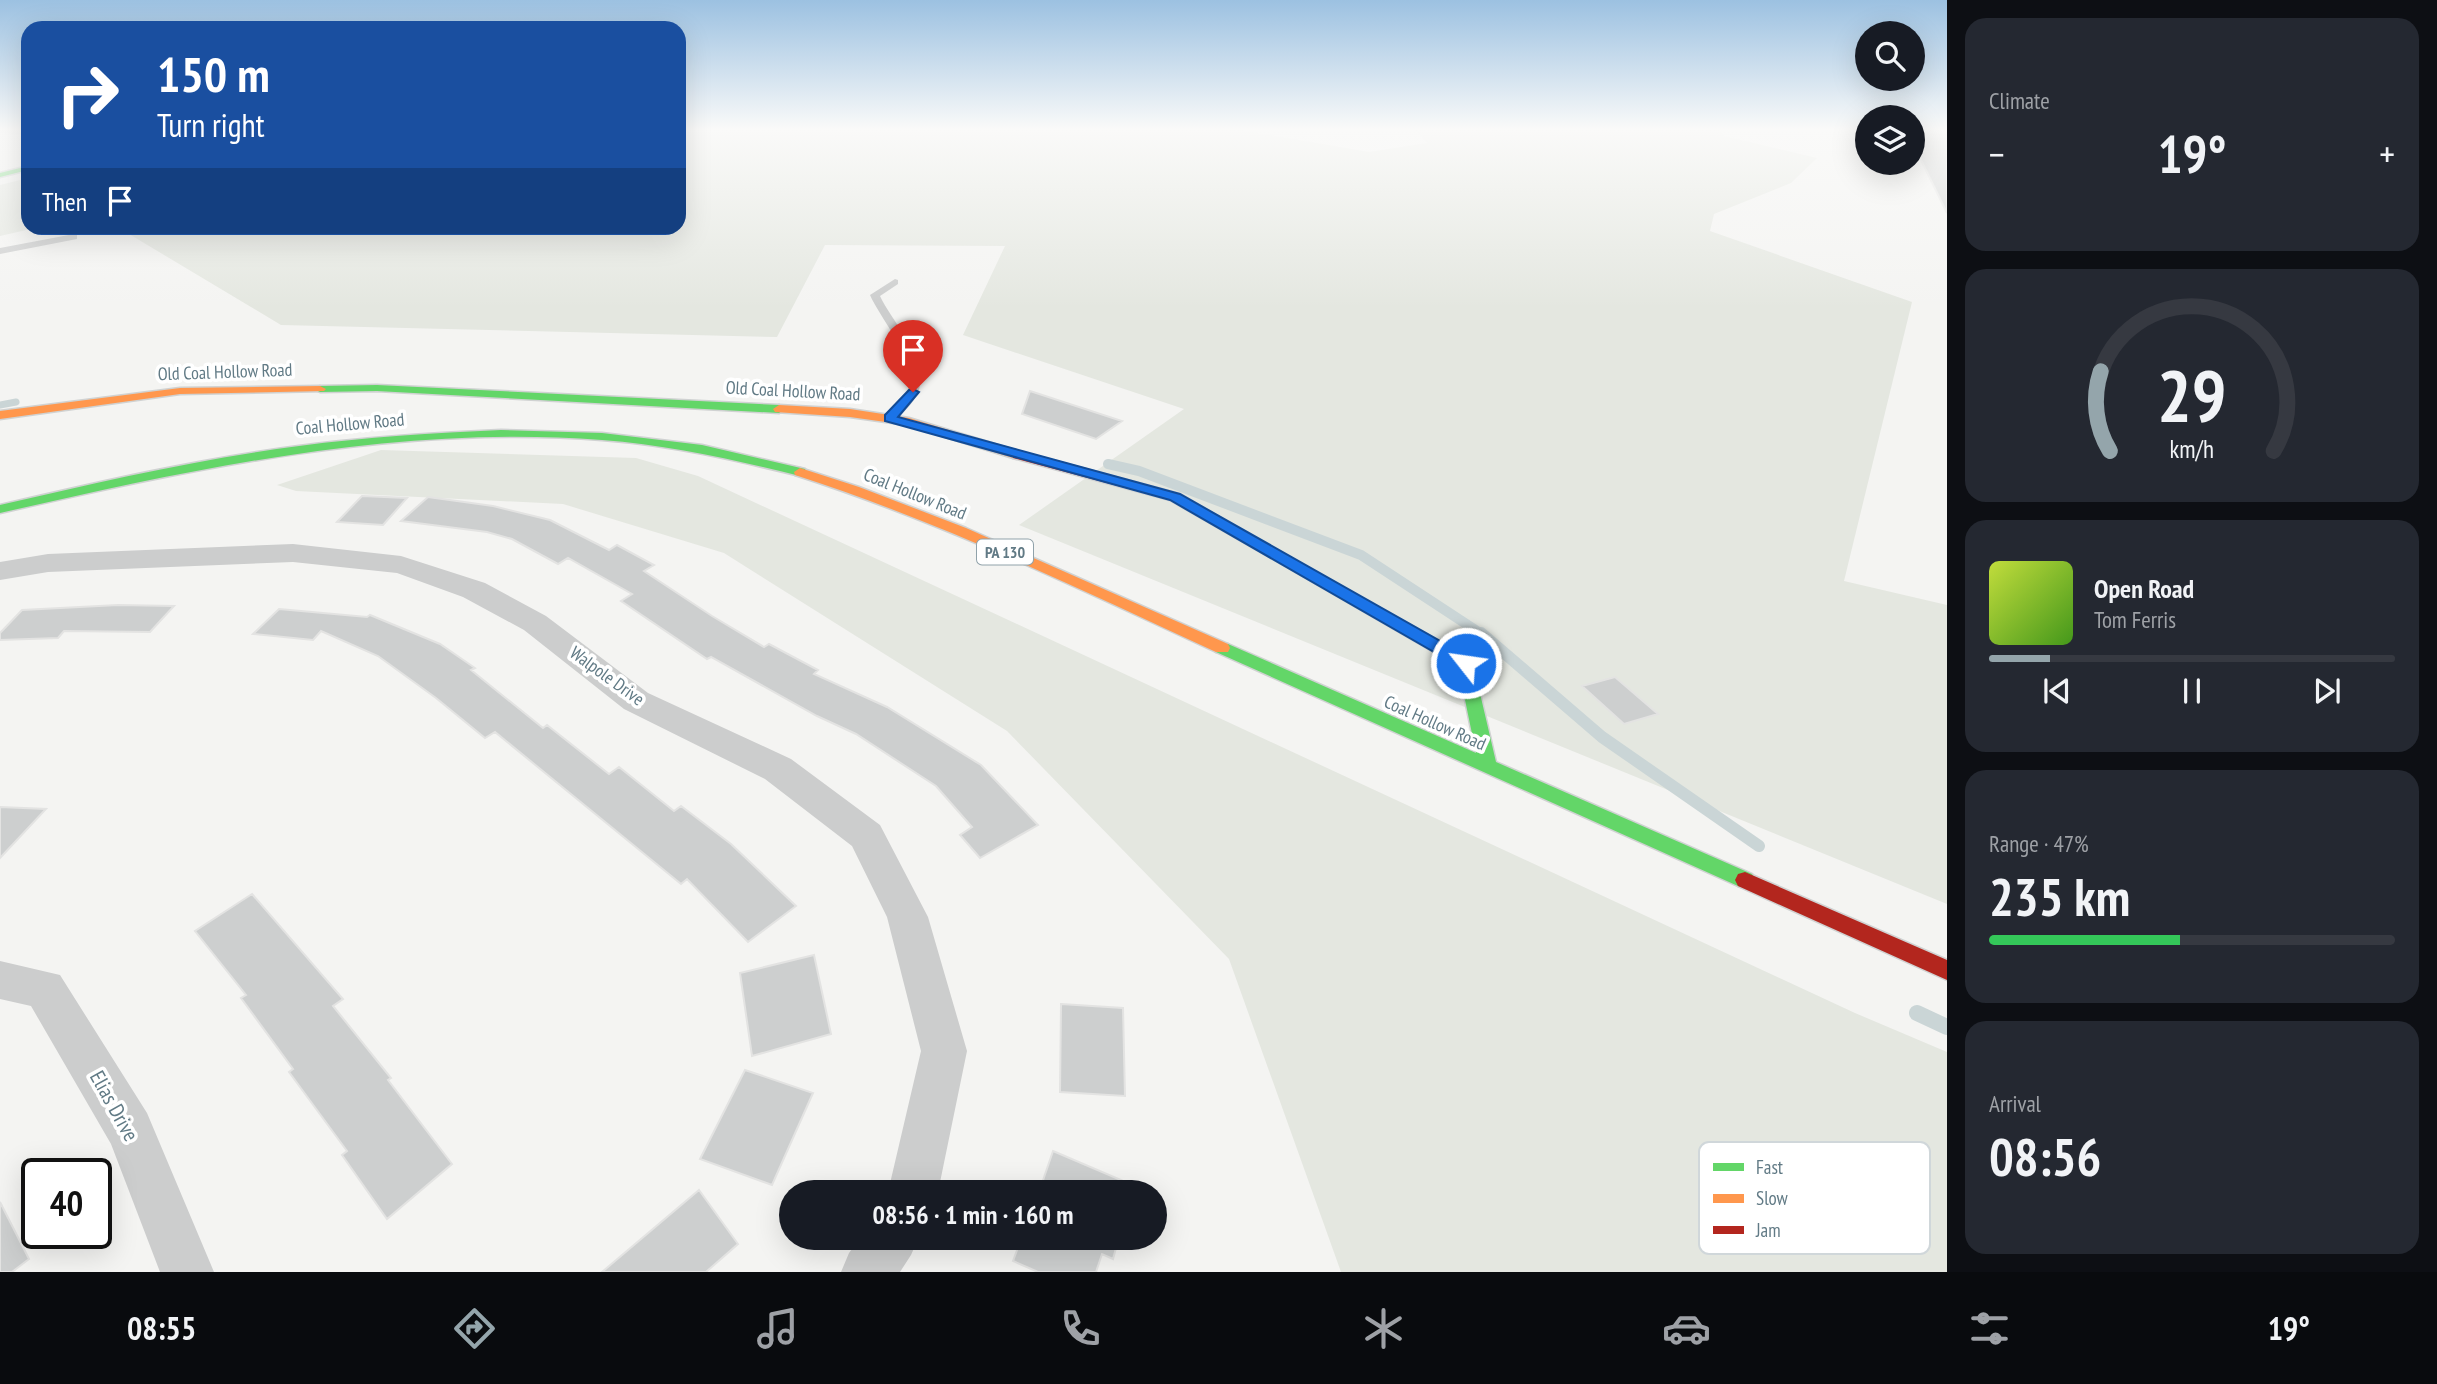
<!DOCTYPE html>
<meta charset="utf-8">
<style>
:root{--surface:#171b24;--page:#242831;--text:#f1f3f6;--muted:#9ea1a6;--line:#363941;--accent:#94a5ab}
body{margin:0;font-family:"PT Sans Narrow",sans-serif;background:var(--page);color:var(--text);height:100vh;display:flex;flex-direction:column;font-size:26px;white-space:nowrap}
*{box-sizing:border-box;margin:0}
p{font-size:23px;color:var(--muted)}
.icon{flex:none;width:38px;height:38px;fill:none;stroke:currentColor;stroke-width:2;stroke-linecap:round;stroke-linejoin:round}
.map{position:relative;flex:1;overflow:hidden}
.sheet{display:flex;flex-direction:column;gap:18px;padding:18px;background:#0d0f14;width:490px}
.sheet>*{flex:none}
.guide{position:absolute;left:21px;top:21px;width:665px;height:214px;border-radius:21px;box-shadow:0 7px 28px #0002;background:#1a4fa0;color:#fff;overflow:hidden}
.controls{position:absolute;left:1855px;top:21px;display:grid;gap:14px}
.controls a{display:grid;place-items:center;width:70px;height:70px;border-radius:50%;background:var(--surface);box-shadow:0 7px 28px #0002;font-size:35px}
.speed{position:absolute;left:21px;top:1158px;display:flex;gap:14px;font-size:35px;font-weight:700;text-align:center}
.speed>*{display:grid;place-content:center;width:91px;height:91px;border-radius:50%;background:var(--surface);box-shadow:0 7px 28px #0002;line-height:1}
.speed .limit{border:4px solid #111;border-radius:10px;background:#fff;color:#111}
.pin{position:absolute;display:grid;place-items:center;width:60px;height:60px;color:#fff;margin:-72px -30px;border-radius:50% 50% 50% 0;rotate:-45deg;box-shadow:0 0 7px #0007}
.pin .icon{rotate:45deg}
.me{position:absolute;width:77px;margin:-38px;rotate:300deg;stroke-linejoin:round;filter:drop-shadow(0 0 5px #0008)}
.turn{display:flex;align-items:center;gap:24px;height:147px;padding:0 21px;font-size:32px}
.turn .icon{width:91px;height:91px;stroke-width:2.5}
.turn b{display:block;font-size:49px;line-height:60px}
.then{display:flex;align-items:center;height:66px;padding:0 21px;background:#0003;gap:14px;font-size:26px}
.big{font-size:52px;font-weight:700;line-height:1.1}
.sheet .card{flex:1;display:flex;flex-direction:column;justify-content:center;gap:10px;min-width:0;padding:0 24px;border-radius:21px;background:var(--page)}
.sheet .dial{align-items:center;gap:0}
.dial svg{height:182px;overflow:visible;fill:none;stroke:var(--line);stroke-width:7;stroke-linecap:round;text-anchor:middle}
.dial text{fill:var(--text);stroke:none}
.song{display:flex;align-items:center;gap:21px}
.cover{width:84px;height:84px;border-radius:10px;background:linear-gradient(135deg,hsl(70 70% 55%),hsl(100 70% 35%))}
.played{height:7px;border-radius:4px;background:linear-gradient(90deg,var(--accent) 15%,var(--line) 15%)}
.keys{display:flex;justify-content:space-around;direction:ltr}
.heat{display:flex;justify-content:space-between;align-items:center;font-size:38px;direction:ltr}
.charge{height:10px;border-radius:5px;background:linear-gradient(90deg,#34c759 47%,var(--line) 0)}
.trip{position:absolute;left:779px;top:1180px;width:388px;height:70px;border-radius:35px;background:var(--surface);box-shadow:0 7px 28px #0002;font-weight:700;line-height:70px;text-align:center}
.tabs{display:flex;height:112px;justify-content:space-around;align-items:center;background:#090b0e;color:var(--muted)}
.tabs .icon{width:49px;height:49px}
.tabs .current{color:var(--accent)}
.tabs b{font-size:32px;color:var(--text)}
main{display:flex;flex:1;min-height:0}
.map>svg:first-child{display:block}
.green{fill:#e4e7e0}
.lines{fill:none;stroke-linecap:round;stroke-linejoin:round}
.stream-far3{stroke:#cad5d6;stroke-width:7}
.stream-far2{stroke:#cad5d6;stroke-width:10}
.stream-far1{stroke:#cad5d6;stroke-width:12}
.stream{stroke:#cad5d6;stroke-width:16}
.building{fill:#cdcfcf;stroke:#e3e3e2;stroke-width:2}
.fast-casing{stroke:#d0d2d2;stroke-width:3}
.slow-casing{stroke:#d0d2d2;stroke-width:3}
.jam-casing{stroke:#d0d2d2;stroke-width:3}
.lane{fill:#cccdcd;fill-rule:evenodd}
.street{fill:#cccdcd;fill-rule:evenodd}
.fast{fill:#63d668;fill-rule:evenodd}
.slow{fill:#ff974d;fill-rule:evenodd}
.jam{fill:#b3261e;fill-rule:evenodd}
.route{fill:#1a73e8;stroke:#114b97;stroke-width:2}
.labels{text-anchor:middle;stroke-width:7;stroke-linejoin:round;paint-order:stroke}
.shield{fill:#fff;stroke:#90a2aa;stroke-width:2}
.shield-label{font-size:16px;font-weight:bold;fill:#617a85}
.street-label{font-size:18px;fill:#617a85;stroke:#fff}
.near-street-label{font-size:21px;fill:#617a85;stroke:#fff}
.key{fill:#fff;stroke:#d0d7da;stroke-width:2}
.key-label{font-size:19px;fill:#617a85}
</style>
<main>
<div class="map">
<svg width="1947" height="1272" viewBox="0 0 1947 1272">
<rect width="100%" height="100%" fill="#f4f4f2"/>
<!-- green -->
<path class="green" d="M679 130H1240L1369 152 1427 143 1415 130H1719L1724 136 1817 158 1791 183 1714 214 1710 231 1912 302 1844 581 1947 605V904L1019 525 1184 409 963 335 1005 246 825 245 777 337 281 325 119 228H679Z
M28 178V228H35L0 236V185Z
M381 450 636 458 698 476 1855 1013 1947 1052V1272H1341L1229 959 1007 731 724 553 563 504 296 491 277 485Z"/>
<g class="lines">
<!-- stream-far3 -->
<path class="stream-far3" d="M0 405 16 402"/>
<!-- stream-far2 -->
<path class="stream-far2" d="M1108 464 1139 471 1361 555 1483 635"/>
<!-- stream-far1 -->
<path class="stream-far1" d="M1481 633 1602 737 1759 846"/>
<!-- stream -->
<path class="stream" d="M1917 1013 1947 1027"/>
</g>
<!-- building -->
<path class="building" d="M1913 130H1947V213L1920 158 1913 157Z
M1030 391 1122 421 1096 439 1022 414Z
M362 496 407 498 383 525 337 522Z
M428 497 493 506 550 520 609 550 617 545 654 565 644 571 712 616 764 647 769 644 818 670 814 674 887 707 981 765 1038 825 980 858 960 835 972 827 936 786 856 734 817 716 711 657 707 659 621 601 632 594 568 558 558 564 512 539 487 532 401 521Z
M118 605 174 606 150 632 64 631 58 638 0 640V633L22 610Z
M279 609 367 617 370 615 440 644 475 668 471 670 543 728 547 725 609 774 619 767 674 811 681 806 731 844 796 906 748 942 687 879 681 884 495 732 485 738 436 698 378 656 321 631 313 640 253 634Z
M1615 677 1658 714 1624 724 1582 686Z
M0 807 46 809 0 858Z
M252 894 343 999 333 1006 391 1078 388 1080 452 1164 387 1219 342 1155 347 1151 289 1072 293 1069 241 998 246 995 195 931Z
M814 955 831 1034 752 1056 740 973Z
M1061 1004 1123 1008 1125 1096 1060 1092Z
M745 1070 813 1093 772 1185 700 1159Z
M1053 1151 1135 1186 1133 1192H1039Z
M699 1190 738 1244 706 1272H602Z
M0 1202 29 1259 12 1272H0Z
M1022 1237H1119L1113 1259 1102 1254 1096 1272H1038L1013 1261Z"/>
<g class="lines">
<!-- fast casing -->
<g class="fast-casing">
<path id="fast" d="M28 166V170L0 177V173Z
M377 385 779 405 785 409 779 413 377 391 320 392 314 389 320 386Z
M501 430 602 433 702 445 805 469 806 472 800 476C735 460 670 445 602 440 399 424 197 468 0 513V505C99 482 198 459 299 446 366 437 433 433 501 430Z
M1285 556 1472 659 1496 762 1752 874 1755 880 1752 886 1745 888 1738 886 1216 652 1214 648 1216 644H1228L1476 753 1458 666 1280 563 1278 560 1280 557Z"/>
</g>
<!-- slow casing -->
<g class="slow-casing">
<path id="slow" d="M320 386 326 389 324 391 180 394 0 419V411L180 388Z
M779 405 850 409 909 418 1021 452 1023 455 1021 458H1013L907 425 850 417 775 412 773 409Z
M800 468 859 487 966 528 1228 644 1230 648 1228 652H1216C1078 588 941 522 795 475L794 472Z"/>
</g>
<!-- jam casing -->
<g class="jam-casing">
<path id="jam" d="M1017 451 1180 494 1292 560 1290 563H1280L1170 500 1013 458V452Z
M1745 872 1947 960V980L1738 886 1735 880 1738 874Z"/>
</g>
<!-- lane -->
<path class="lane" d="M74 234 77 235V239L0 254V248Z
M895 279 898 280V284L880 296C895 328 940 369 911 404 905 411 898 419 890 422L884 418C891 410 901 403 906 394 921 364 882 322 870 295Z"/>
<!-- street -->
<path class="street" d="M0 130H28V134L0 133Z
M293 544 401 556 485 583 546 616 648 693 791 759 880 825 928 917 967 1051 938 1192H888L921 1051 887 917 852 846 765 779 624 709 524 630 463 597 397 573 293 562 48 572 0 580V562L48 554Z
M0 961 60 975 147 1113 214 1272H160L111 1144 31 1006 0 999Z
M861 1237H919L911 1255 900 1272H841L849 1253Z"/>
<!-- fast -->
<use href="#fast" class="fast"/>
<!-- slow -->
<use href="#slow" class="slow"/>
<!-- jam -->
<use href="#jam" class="jam"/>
</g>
<!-- sky -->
<linearGradient id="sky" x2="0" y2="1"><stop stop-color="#9cc1e1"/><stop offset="0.42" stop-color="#fafaf9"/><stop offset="1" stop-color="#fafaf9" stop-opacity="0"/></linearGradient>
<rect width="1947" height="308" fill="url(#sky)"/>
<!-- route -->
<path class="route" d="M913 389 919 392 898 417 1180 494 1472 659 1474 663 1472 667H1460L1170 500 885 421V415L909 390Z"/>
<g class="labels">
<!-- shield labels -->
<rect class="shield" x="977" y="539.5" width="56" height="25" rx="5"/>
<g class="shield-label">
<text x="1005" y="558">PA 130</text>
</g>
<!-- street labels -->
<g class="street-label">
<text transform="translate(225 372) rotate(-2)" y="6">Old Coal Hollow Road</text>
<text transform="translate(793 391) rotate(3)" y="6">Old Coal Hollow Road</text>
<text transform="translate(350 424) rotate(-5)" y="6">Coal Hollow Road</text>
<text transform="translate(915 494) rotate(22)" y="6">Coal Hollow Road</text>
<text transform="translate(607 676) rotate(36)" y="6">Walpole Drive</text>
<text transform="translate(1435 723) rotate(24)" y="6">Coal Hollow Road</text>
</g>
<!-- near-street labels -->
<g class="near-street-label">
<text transform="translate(114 1106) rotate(61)" y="7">Elias Drive</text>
</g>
</g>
<!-- legend -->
<rect x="1699" y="1142" width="231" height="112" rx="10" class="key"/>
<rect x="1713" y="1163" width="31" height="8" fill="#63d668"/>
<rect x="1713" y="1194" width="31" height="9" fill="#ff974d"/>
<rect x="1713" y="1226" width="31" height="8" fill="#b3261e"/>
<g class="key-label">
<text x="1756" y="1174">Fast</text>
<text x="1756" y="1205">Slow</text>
<text x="1756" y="1237">Jam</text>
</g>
</svg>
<div class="controls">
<a><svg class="icon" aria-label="search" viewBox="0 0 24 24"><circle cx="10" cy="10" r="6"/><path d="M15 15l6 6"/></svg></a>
<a><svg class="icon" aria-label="layers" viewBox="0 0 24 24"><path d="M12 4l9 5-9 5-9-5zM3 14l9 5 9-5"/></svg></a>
</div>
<div class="speed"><div class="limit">40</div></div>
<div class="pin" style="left:913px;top:392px;background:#d93025"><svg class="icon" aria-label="arrive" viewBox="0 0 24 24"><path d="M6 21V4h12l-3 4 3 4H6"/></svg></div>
<svg class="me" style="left:1466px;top:663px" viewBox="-20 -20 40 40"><circle r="17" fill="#1a73e8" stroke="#fff" stroke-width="3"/><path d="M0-11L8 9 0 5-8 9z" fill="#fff"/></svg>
<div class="trip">08:56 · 1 min · 160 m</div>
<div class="guide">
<div class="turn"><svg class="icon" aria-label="right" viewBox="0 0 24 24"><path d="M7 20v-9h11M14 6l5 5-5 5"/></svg><div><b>150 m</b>Turn right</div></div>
<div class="then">Then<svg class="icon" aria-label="arrive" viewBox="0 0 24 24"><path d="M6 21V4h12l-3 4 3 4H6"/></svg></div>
</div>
</div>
<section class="sheet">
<div class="card"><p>Climate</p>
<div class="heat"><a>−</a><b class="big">19°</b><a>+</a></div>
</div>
<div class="card dial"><svg viewBox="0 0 100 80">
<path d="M14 69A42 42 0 1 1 86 69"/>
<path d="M14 69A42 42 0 0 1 10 34" stroke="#94a5ab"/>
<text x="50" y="56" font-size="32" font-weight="700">29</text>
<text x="50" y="72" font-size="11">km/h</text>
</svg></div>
<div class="card">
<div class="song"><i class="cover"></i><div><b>Open Road</b><p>Tom Ferris</p></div></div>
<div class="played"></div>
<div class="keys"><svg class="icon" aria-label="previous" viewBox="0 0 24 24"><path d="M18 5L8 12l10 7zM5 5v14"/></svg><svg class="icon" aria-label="pause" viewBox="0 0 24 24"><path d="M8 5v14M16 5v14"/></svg><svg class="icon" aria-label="next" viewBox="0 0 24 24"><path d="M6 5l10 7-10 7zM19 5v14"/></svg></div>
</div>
<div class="card"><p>Range · 47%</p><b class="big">235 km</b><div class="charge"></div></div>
<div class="card"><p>Arrival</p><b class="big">08:56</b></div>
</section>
</main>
<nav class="tabs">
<b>08:55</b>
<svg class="icon current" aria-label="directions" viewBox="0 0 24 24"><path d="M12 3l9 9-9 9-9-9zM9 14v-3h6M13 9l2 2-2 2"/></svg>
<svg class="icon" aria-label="music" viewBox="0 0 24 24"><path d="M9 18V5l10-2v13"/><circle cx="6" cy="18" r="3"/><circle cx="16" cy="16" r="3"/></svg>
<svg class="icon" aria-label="phone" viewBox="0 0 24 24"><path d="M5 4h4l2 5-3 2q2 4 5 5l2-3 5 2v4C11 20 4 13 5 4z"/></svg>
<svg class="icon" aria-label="climate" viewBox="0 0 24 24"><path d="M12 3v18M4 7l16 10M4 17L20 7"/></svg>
<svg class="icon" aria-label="car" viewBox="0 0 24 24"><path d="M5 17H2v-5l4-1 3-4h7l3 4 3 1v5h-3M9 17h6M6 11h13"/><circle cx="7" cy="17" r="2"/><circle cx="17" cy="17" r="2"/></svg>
<svg class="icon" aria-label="filters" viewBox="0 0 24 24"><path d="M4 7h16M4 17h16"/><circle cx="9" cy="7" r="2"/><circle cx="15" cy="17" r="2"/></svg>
<b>19°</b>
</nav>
